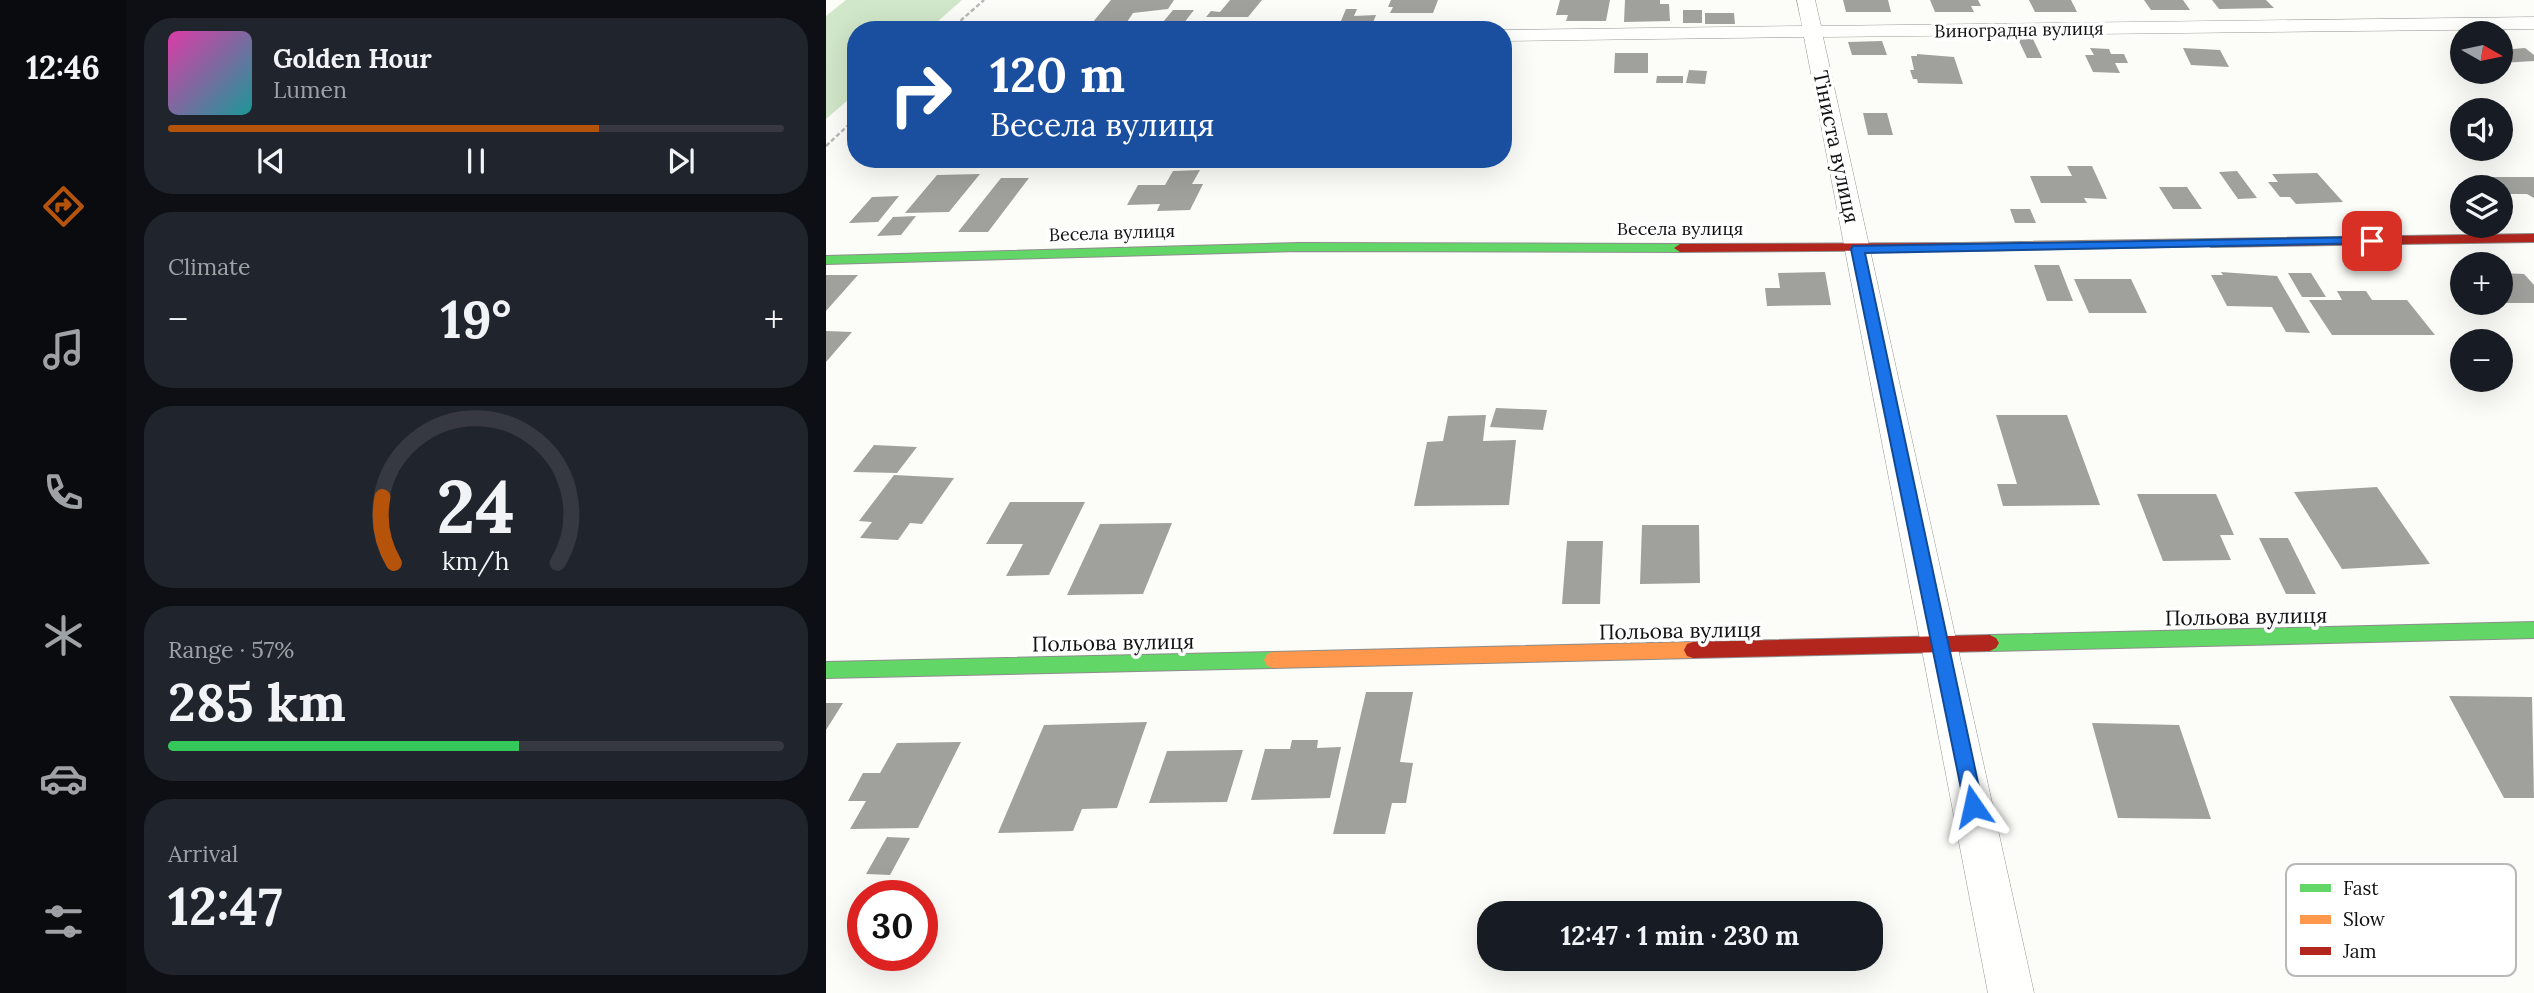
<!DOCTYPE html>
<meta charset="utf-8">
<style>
:root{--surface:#171b24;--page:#20242c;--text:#f1f3f6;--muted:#9ea1a6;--line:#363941;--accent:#b45309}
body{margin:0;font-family:Lora,serif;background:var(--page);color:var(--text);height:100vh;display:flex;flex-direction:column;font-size:26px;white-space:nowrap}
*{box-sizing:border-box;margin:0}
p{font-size:23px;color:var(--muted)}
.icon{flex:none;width:38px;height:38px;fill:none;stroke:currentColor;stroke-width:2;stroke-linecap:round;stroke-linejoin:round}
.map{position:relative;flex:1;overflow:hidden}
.side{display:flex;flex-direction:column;gap:18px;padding:18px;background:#0d0f14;width:700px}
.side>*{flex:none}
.guide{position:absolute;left:21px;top:21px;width:665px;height:147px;border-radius:28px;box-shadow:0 7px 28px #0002;background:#1a4fa0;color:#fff;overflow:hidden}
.needle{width:46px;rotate:99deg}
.controls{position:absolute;left:1624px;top:21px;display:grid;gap:14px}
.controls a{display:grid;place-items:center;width:63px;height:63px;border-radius:50%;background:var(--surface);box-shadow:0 7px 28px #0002;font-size:35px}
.speed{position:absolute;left:21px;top:880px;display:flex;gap:14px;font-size:35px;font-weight:700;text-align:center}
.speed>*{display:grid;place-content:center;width:91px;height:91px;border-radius:50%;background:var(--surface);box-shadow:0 7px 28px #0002;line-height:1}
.speed .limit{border:10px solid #d22;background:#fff;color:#111}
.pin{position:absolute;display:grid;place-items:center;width:60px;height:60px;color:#fff;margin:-30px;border-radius:14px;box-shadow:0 4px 10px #0006}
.me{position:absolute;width:77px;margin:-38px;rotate:349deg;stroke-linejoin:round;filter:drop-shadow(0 0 5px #0008)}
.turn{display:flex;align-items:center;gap:24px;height:147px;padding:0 28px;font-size:32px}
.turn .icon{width:91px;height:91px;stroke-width:2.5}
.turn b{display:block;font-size:49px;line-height:60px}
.big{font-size:52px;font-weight:800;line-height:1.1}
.side .card{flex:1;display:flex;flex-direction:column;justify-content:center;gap:10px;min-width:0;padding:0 24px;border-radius:28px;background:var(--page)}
.side .dial{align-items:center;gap:0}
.dial svg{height:182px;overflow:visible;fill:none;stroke:var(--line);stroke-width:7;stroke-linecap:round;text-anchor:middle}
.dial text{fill:var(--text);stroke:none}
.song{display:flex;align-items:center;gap:21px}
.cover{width:84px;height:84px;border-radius:10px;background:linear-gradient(135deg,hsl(320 70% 55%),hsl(180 70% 35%))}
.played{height:7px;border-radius:4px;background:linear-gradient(90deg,var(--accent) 70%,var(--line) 70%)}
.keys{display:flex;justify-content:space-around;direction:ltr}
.heat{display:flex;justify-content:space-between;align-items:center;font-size:38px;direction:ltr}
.charge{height:10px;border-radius:5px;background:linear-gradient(90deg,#34c759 57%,var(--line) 0)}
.trip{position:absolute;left:651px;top:901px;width:406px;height:70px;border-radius:28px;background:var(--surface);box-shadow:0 7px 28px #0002;font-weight:800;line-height:70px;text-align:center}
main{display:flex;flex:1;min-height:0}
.tabs{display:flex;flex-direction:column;width:126px;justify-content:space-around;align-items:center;background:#090b0e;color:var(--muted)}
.tabs .icon{width:49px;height:49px}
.tabs .selected{color:var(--accent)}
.tabs b{font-size:32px;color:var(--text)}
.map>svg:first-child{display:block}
.forest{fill:#d1e7c9}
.building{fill:#a0a09d}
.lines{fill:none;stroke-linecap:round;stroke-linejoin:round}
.street-casing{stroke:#979795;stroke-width:1}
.fast-casing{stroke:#8d8d8c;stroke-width:2}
.slow-casing{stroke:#8d8d8c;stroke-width:2}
.jam-casing{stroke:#8d8d8c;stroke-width:2}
.path{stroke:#b9b9b8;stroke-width:2.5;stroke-dasharray:4.5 2.5;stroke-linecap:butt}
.street{fill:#fffffe;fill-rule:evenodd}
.fast{fill:#63d668;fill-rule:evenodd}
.slow{fill:#ff974d;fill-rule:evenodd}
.jam{fill:#b3261e;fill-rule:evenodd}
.route{fill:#1a73e8;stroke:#114b97;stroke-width:2}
.labels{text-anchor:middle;stroke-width:7;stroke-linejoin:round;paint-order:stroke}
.far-street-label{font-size:18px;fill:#111;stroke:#fff}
.street-label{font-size:21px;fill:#111;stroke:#fff}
.key{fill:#fff;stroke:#b8b8b8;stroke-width:2}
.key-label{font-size:19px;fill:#111}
</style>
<main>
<nav class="tabs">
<b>12:46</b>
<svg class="icon selected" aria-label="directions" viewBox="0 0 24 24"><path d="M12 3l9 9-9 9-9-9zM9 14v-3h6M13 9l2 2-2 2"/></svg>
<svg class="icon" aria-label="music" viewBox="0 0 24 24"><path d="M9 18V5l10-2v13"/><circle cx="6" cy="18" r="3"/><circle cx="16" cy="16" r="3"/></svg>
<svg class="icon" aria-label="phone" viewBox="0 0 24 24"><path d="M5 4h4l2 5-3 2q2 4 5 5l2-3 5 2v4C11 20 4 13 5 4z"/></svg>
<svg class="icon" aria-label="climate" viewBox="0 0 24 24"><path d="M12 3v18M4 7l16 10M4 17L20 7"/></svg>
<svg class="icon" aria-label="car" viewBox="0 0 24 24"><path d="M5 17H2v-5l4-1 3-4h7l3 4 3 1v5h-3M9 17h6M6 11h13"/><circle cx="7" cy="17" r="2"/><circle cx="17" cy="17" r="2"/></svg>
<svg class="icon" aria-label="filters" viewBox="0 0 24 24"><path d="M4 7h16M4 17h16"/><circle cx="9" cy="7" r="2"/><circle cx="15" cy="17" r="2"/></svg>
</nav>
<section class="side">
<div class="card">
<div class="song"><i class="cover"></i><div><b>Golden Hour</b><p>Lumen</p></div></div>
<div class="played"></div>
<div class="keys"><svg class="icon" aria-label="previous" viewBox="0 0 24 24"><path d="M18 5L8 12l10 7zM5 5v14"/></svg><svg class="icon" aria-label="pause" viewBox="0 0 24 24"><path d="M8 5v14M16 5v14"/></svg><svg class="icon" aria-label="next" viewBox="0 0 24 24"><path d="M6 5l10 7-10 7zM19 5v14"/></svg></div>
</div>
<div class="card"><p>Climate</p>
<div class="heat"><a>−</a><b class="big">19°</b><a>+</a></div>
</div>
<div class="card dial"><svg viewBox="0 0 100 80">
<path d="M14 69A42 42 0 1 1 86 69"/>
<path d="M14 69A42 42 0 0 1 9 40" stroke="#b45309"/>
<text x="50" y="56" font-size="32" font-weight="700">24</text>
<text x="50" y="72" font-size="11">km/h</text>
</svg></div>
<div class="card"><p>Range · 57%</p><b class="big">285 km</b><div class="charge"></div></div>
<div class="card"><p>Arrival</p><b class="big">12:47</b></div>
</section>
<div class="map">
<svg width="1708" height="993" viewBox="0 0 1708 993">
<rect width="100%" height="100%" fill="#fcfcf8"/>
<!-- forest -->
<path class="forest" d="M20 0H136L102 30H30V93L0 119V16Z"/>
<!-- building -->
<path class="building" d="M285 0H348L342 9 307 13 301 22H267Z
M404 0H436L422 17H380L385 11 394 12Z
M565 0H612L607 13H564L567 7H562Z
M734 0H784L780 21H740L742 15H730Z
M799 0H834V4H843L844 21 798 22Z
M1017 0H1062L1065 12H1020Z
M1104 0H1152L1155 6H1145L1148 12H1109Z
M1203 0H1245L1251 12H1209Z
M1318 0H1357L1364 10H1325Z
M1386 0H1440L1448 8 1393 9Z
M520 9H531L528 16 550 15 545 28H512Z
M347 10H368L354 28H332Z
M857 10H876V23H857Z
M879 13H908L909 24H879Z
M1192 39H1207L1216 58H1201Z
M1056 41 1061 55H1026L1022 42Z
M1264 48 1283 49 1285 54H1298L1302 63H1289L1294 73 1267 72 1259 55H1268Z
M1357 48 1394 50 1403 67 1365 65Z
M1699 48 1708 55V61L1675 63V50Z
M789 53H822V73H788Z
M1091 54 1128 57 1137 84 1092 83 1091 79H1087L1084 70H1088L1085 56H1091Z
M863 70 881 71 879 84 860 83Z
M831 76H857V83H830Z
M1037 113H1061L1067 135H1042Z
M1241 166H1266L1281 199 1258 198 1261 203H1215L1204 176H1246Z
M374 170 366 184H377L364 210 331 211 334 204 301 205 312 185H339L347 171Z
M1411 171 1431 198 1412 199 1393 172Z
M1491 173 1517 202 1470 204 1464 197H1454L1442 182H1452L1446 174Z
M154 174 123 212 79 213 111 175Z
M1653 177H1708V198L1701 194H1675V187H1662Z
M175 178H203L162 232H132Z
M1333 187H1361L1376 209H1347Z
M73 196 52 222 23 223 46 197Z
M1184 209H1204L1210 223H1189Z
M90 216 75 235 51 236 67 217Z
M1208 265H1233L1247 301H1221Z
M999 272 1005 305 941 306 939 288H954L952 273Z
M1395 272 1451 276 1484 333 1460 332 1446 307 1401 306 1385 275H1397Z
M1462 273H1485L1500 297H1476Z
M1675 273 1698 274 1708 285V303H1679L1675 297Z
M0 275H32L0 311Z
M1248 279H1305L1321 313H1263Z
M1511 291H1540L1546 300H1581L1609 335H1506L1483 300H1516Z
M0 331 26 332 0 362Z
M670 408 721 410 717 430 664 427Z
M660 415 657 441 690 440 683 505 588 506 601 442 617 441 622 416Z
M1170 415H1241L1274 505 1177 506 1171 484H1191Z
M48 445 91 447 71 473 27 472Z
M68 475 128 478 96 524 84 523 72 540 34 538 46 522 33 521Z
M1551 487 1604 564 1516 569 1468 492Z
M1311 494H1390L1408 535H1394L1405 560 1337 561Z
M184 502H259L223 575 180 576 197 544H160Z
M346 523 317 594 241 595 274 524Z
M816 525H873L874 583 814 584Z
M1433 538H1462L1490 594H1460Z
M741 541H777L774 604H736Z
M540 692H587L574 762 587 763 580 803H566L559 834H507Z
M1623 696 1706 697 1708 798H1678Z
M0 703H17L0 730Z
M321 722 291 808 256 809 247 831 172 833 218 725Z
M1266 723 1353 725 1385 819 1292 818Z
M466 740H492L491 748 515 747 504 798 425 800 439 749H464Z
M135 742 92 828 24 829 40 801H22L37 773H54L71 743Z
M417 750 401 802 323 803 341 751Z
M61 837 84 838 64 875 40 874Z"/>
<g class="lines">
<!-- street casing -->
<g class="street-casing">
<path id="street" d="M971 0H989L995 26 1708 17V29L997 37 1208 993H1162L978 37 677 41 675 30 976 26Z"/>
</g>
<!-- fast casing -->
<g class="fast-casing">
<path id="fast" d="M473 243 854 244 860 248 854 252 473 251 0 264V256Z
M1708 622V638L1164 651 1158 648 1155 643 1158 638 1164 635Z
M447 652 453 654 456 660 453 666 447 668 0 678V662Z"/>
</g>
<!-- slow casing -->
<g class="slow-casing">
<path id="slow" d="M1385 239 1391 243 1389 246 1135 251 1129 247 1135 243Z
M867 642 873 644 876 650 873 656 867 658 447 668 441 666 438 660 441 654 447 652Z"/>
</g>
<!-- jam casing -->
<g class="jam-casing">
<path id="jam" d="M1708 234V242L1385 247 1379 243 1385 239Z
M1135 243 1141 247 1139 250 854 252 848 248 854 244Z
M1164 635 1170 638 1173 643 1170 648 1164 651 867 658 861 656 858 650 861 644 867 642Z"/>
</g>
<!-- path -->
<path class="path" d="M124 30 158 0
M0 146 30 118"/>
<!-- street -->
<use href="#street" class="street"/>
<!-- fast -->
<use href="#fast" class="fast"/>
<!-- slow -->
<use href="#slow" class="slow"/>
<!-- jam -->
<use href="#jam" class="jam"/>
</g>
<!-- route -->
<path class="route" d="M1546 237 1550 238V243L1039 253 1157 806 1154 813 1147 816 1140 813 1025 249 1027 246Z"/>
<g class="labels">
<!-- far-street labels -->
<g class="far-street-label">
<text transform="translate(1193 30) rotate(-1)" y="6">Виноградна вулиця</text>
<text x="854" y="235">Весела вулиця</text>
<text transform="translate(286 233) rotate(-2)" y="6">Весела вулиця</text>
</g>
<!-- street labels -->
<g class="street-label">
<text transform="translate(1010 147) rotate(78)" y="7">Тіниста вулиця</text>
<text transform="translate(1420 617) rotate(-1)" y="7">Польова вулиця</text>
<text transform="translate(854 631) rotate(-1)" y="7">Польова вулиця</text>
<text transform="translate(287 643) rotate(-1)" y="7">Польова вулиця</text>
</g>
</g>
<!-- legend -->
<rect x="1460" y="864" width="230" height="112" rx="10" class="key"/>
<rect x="1474" y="884" width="31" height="8" fill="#63d668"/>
<rect x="1474" y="915" width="31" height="9" fill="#ff974d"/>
<rect x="1474" y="947" width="31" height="8" fill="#b3261e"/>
<g class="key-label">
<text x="1517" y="895">Fast</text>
<text x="1517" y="926">Slow</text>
<text x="1517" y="958">Jam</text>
</g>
</svg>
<div class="controls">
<a><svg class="needle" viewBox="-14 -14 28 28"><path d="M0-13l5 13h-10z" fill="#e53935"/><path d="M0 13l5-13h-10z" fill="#9ea1a6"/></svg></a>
<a><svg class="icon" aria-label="sound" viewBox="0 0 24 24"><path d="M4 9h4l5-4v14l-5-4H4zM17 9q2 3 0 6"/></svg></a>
<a><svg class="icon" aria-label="layers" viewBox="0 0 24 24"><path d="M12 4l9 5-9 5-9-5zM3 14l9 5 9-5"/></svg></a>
<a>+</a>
<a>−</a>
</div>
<div class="speed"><div class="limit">30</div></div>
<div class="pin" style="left:1546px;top:241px;background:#d93025"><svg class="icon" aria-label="arrive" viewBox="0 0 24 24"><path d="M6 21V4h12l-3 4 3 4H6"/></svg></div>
<svg class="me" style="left:1147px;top:806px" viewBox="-20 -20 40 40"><path d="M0-17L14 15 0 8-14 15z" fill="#1a73e8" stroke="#fff" stroke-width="4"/></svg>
<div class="trip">12:47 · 1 min · 230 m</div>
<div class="guide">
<div class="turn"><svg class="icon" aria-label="right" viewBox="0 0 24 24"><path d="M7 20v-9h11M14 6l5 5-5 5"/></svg><div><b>120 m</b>Весела вулиця</div></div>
</div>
</div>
</main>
